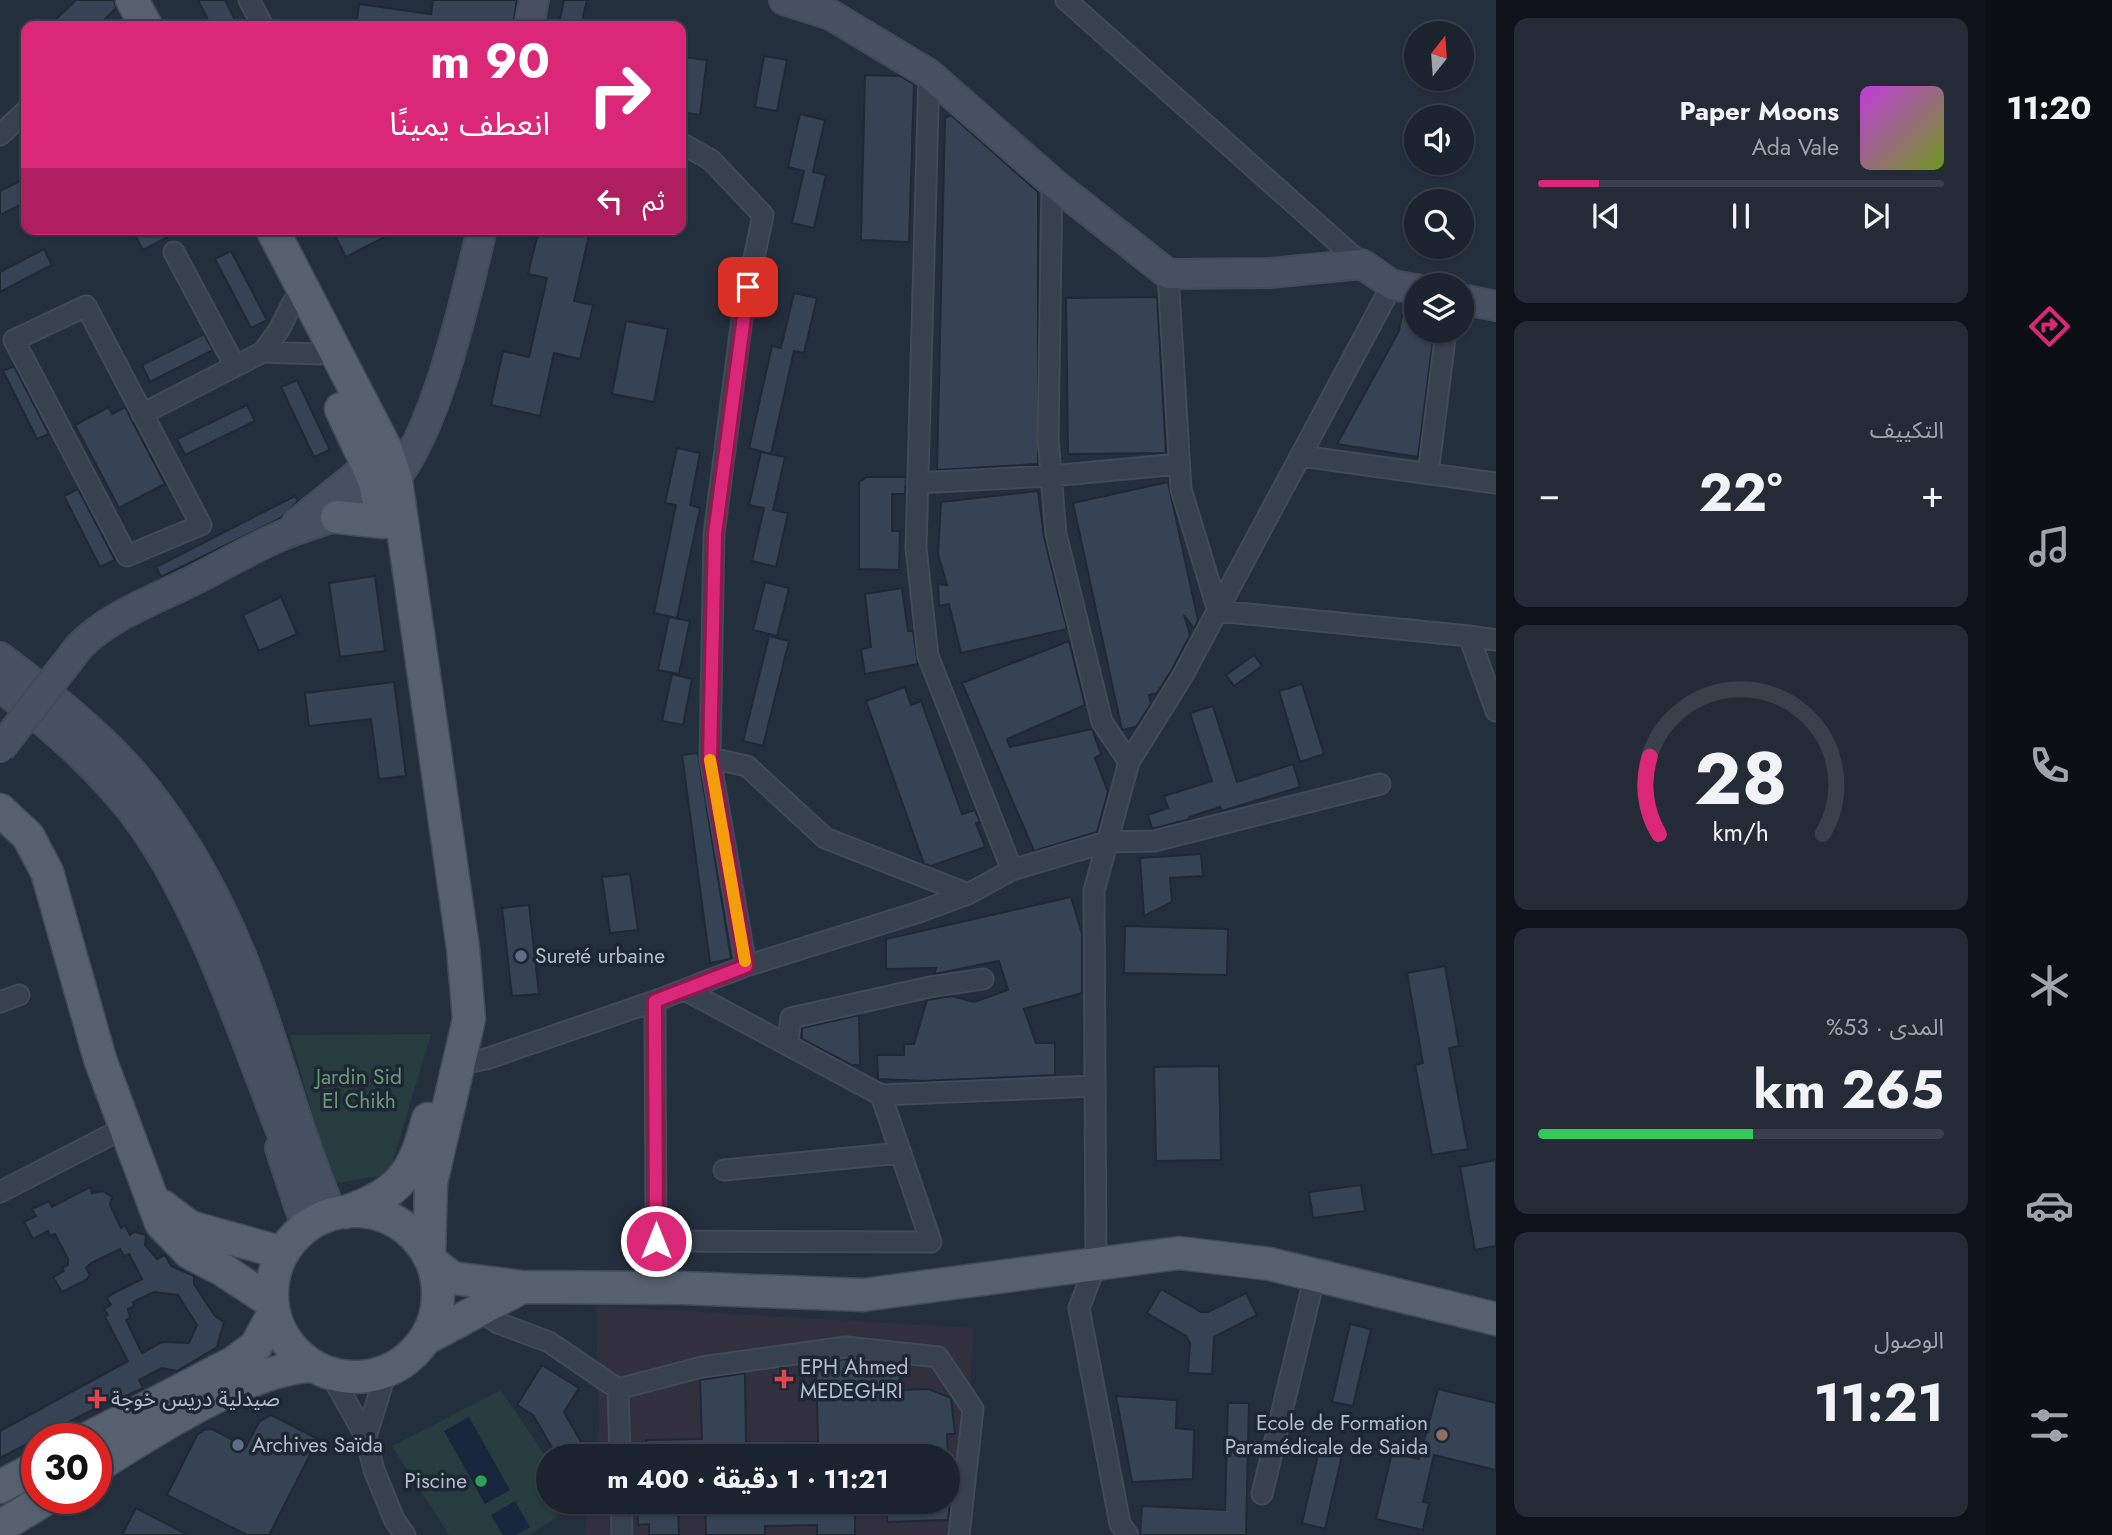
<!DOCTYPE html>
<html lang="ar">
<meta charset="utf-8">
<style>
:root{--surface:#1b232e;--page:#242b36;--text:#f1f3f6;--muted:#a0a4aa;--line:#39404a;--accent:#db2777}
body{margin:0;font-family:Jost,"Noto Sans Arabic",sans-serif;background:var(--page);color:var(--text);direction:rtl;height:100vh;display:flex;flex-direction:column;font-size:26px;white-space:nowrap}
*{box-sizing:border-box;margin:0}
p{font-size:23px;color:var(--muted)}
.icon{flex:none;width:38px;height:38px;fill:none;stroke:currentColor;stroke-width:2;stroke-linecap:round;stroke-linejoin:round}
.map{position:relative;flex:1;overflow:hidden;direction:ltr}
.panel{display:flex;flex-direction:column;gap:18px;padding:18px;background:#0f1319;width:490px}
.panel>*{flex:none}
.guide{position:absolute;left:21px;top:21px;width:665px;height:214px;border-radius:14px;box-shadow:0 2px 5px #0004,0 0 0 2px var(--line);direction:rtl;background:#db2777;color:#fff;overflow:hidden}
.needle{width:46px;rotate:17deg}
.buttons{position:absolute;left:1404px;top:21px;display:grid;gap:14px}
.buttons a{display:grid;place-items:center;width:70px;height:70px;border-radius:50%;background:var(--surface);box-shadow:0 2px 5px #0004,0 0 0 2px var(--line);font-size:35px}
.speed{position:absolute;left:21px;top:1423px;display:flex;gap:14px;font-size:35px;font-weight:700;text-align:center}
.speed>*{display:grid;place-content:center;width:91px;height:91px;border-radius:50%;background:var(--surface);box-shadow:0 2px 5px #0004,0 0 0 2px var(--line);line-height:1}
.speed .limit{border:10px solid #d22;background:#fff;color:#111}
.pin{position:absolute;display:grid;place-items:center;width:60px;height:60px;color:#fff;margin:-30px;border-radius:14px;box-shadow:0 4px 10px #0006}
.me{position:absolute;width:77px;margin:-38px;rotate:0deg;stroke-linejoin:round;filter:drop-shadow(0 0 5px #0008)}
.turn{display:flex;align-items:center;gap:24px;height:147px;padding:0 21px;font-size:32px}
.turn .icon{width:91px;height:91px;stroke-width:2.5}
.turn b{display:block;font-size:49px;line-height:60px}
.then{display:flex;align-items:center;height:66px;padding:0 21px;background:#0003;gap:14px;font-size:26px}
.big{font-size:52px;font-weight:700;line-height:1.1}
.panel .tile{flex:1;display:flex;flex-direction:column;justify-content:center;gap:10px;min-width:0;padding:0 24px;border-radius:14px;background:var(--page)}
.panel .dial{align-items:center;gap:0}
.dial svg{height:182px;overflow:visible;fill:none;stroke:var(--line);stroke-width:7;stroke-linecap:round;text-anchor:middle}
.dial text{fill:var(--text);stroke:none}
.song{display:flex;align-items:center;gap:21px}
.cover{width:84px;height:84px;border-radius:10px;background:linear-gradient(135deg,hsl(290 70% 55%),hsl(80 70% 35%))}
.played{height:7px;border-radius:4px;background:linear-gradient(90deg,var(--accent) 15%,var(--line) 15%)}
.keys{display:flex;justify-content:space-around;direction:ltr}
.heat{display:flex;justify-content:space-between;align-items:center;font-size:38px;direction:ltr}
.charge{height:10px;border-radius:5px;background:linear-gradient(90deg,#34c759 53%,var(--line) 0)}
.trip{position:absolute;left:536px;top:1444px;width:424px;height:70px;border-radius:35px;background:var(--surface);box-shadow:0 2px 5px #0004,0 0 0 2px var(--line);font-weight:700;line-height:70px;text-align:center;direction:rtl}
main{display:flex;flex:1;min-height:0}
.tab-bar{display:flex;flex-direction:column;width:126px;justify-content:space-around;align-items:center;background:#0b0e12;color:var(--muted)}
.tab-bar .icon{width:49px;height:49px}
.tab-bar .current{color:var(--accent)}
.tab-bar b{font-size:32px;color:var(--text)}
.map>svg:first-child{display:block}
.medical{fill:#32303f}
.green{fill:#263c3f}
.water{fill:#17263c}
.building{fill:#364354;stroke:#1f2835;stroke-width:2;fill-rule:evenodd}
.lines{fill:none;stroke-linecap:round;stroke-linejoin:round}
.street-casing{stroke:#414a57;stroke-width:23}
.secondary-casing{stroke:#414a57;stroke-width:32}
.primary-casing{stroke:#414a57;stroke-width:35}
.street{stroke:#38414e;stroke-width:19}
.secondary{stroke:#465061;stroke-width:28}
.primary{stroke:#56606e;stroke-width:32}
.secondary-bridge-casing{stroke:#414a57;stroke-width:32;stroke-linecap:butt}
.secondary-bridge{stroke:#465061;stroke-width:28}
.route-casing{stroke:#8e194d;stroke-width:18}
.route{stroke:#db2777;stroke-width:12}
.slow{stroke:#f59e0b;stroke-width:12}
.service-dot{fill:#5c6f8a;stroke:#1d2633;stroke-width:2.5}
.health-dot{fill:#e0444e;stroke:#1d2633;stroke-width:2.5}
.education-dot{fill:#8d6e63;stroke:#1d2633;stroke-width:2.5}
.leisure-dot{fill:#2e9e5b;stroke:#1d2633;stroke-width:2.5}
.labels{text-anchor:middle;stroke-width:7;stroke-linejoin:round;paint-order:stroke}
.poi-label{font-size:21px;fill:#b4bcc9;stroke:#1d2633;text-anchor:start}
.park-label{font-size:21px;fill:#6b9a76;stroke:#1d2633}
</style>
<main>
<nav class="tab-bar">
<b>11:20</b>
<svg class="icon current" aria-label="directions" viewBox="0 0 24 24"><path d="M12 3l9 9-9 9-9-9zM9 14v-3h6M13 9l2 2-2 2"/></svg>
<svg class="icon" aria-label="music" viewBox="0 0 24 24"><path d="M9 18V5l10-2v13"/><circle cx="6" cy="18" r="3"/><circle cx="16" cy="16" r="3"/></svg>
<svg class="icon" aria-label="phone" viewBox="0 0 24 24"><path d="M5 4h4l2 5-3 2q2 4 5 5l2-3 5 2v4C11 20 4 13 5 4z"/></svg>
<svg class="icon" aria-label="climate" viewBox="0 0 24 24"><path d="M12 3v18M4 7l16 10M4 17L20 7"/></svg>
<svg class="icon" aria-label="car" viewBox="0 0 24 24"><path d="M5 17H2v-5l4-1 3-4h7l3 4 3 1v5h-3M9 17h6M6 11h13"/><circle cx="7" cy="17" r="2"/><circle cx="17" cy="17" r="2"/></svg>
<svg class="icon" aria-label="filters" viewBox="0 0 24 24"><path d="M4 7h16M4 17h16"/><circle cx="9" cy="7" r="2"/><circle cx="15" cy="17" r="2"/></svg>
</nav>
<section class="panel">
<div class="tile">
<div class="song"><i class="cover"></i><div><b>Paper Moons</b><p>Ada Vale</p></div></div>
<div class="played"></div>
<div class="keys"><svg class="icon" aria-label="previous" viewBox="0 0 24 24"><path d="M18 5L8 12l10 7zM5 5v14"/></svg><svg class="icon" aria-label="pause" viewBox="0 0 24 24"><path d="M8 5v14M16 5v14"/></svg><svg class="icon" aria-label="next" viewBox="0 0 24 24"><path d="M6 5l10 7-10 7zM19 5v14"/></svg></div>
</div>
<div class="tile"><p>التكييف</p>
<div class="heat"><a>−</a><b class="big">22°</b><a>+</a></div>
</div>
<div class="tile dial"><svg viewBox="0 0 100 80">
<path d="M14 69A42 42 0 1 1 86 69"/>
<path d="M14 69A42 42 0 0 1 10 35" stroke="#db2777"/>
<text x="50" y="56" font-size="32" font-weight="700">28</text>
<text x="50" y="72" font-size="11">km/h</text>
</svg></div>
<div class="tile"><p>المدى · 53%</p><b class="big">265 km</b><div class="charge"></div></div>
<div class="tile"><p>الوصول</p><b class="big">11:21</b></div>
</section>
<div class="map">
<svg width="1496" height="1535" viewBox="0 0 1496 1535">
<rect width="100%" height="100%" fill="#242f3e"/>
<!-- medical -->
<path class="medical" d="M596 1306 974 1328 961 1535H585L587 1502H947V1456H594L599 1430Z"/>
<!-- green -->
<path class="green" d="M431 1034 389 1174 332 1184 290 1035Z
M501 1390 548 1460V1502H575L577 1504 529 1535H449L392 1446Z"/>
<!-- water -->
<path class="water" d="M469 1417 510 1490 485 1504 444 1431Z
M515 1501 530 1527 516 1535H503L491 1515Z"/>
<!-- building -->
<path class="building" d="M76 0H114L116 8 98 26H49Z
M198 0H225L238 26H211Z
M433 0H517L513 26H356L359 4 431 14Z
M564 0H587L581 26 559 24Z
M764 56 787 60 777 111 755 107Z
M684 57 707 60 700 115 681 112Z
M865 75 900 76 914 84 909 242 861 240Z
M800 114 825 120 813 172 826 175 814 228 792 223 804 171 788 167Z
M951 115 1038 192V464L937 470 945 118Z
M26 178V202L0 215V191Z
M151 229H183L143 250 136 237Z
M348 229H400L346 257 335 236Z
M539 229 590 231 574 301 593 305 580 359 554 353 540 416 491 405 503 351 529 357 547 278 528 274Z
M44 249 52 265 0 292V272Z
M231 251 267 320 251 328 215 259Z
M794 293 817 298 804 353 794 351 771 454 749 448 772 346 781 348Z
M1157 297 1166 453 1068 454 1066 298Z
M1402 315 1416 317V331H1434L1418 457 1337 444 1399 331Z
M626 321 668 329 654 402 612 394Z
M204 334 213 350 150 382 142 365Z
M14 366 49 434 37 439 3 371Z
M297 380 330 450 314 457 281 387Z
M247 405 255 421 185 455 177 439Z
M109 407 112 414 125 407 165 484 119 508 75 425Z
M677 448 700 453 690 505 700 508 677 618 654 613 676 505 665 503Z
M761 452 785 457 773 510 788 513 776 567 752 561 764 508 749 505Z
M867 477H906L905 494H892V531H900L899 570 859 569V482Z
M1168 482 1198 620 1194 629 1184 615 1190 635 1171 671 1157 693 1149 695 1151 704 1136 727 1122 730 1073 503Z
M78 489 115 560 100 567 64 496Z
M1038 491 1044 537 1067 629 961 653 949 604 939 606 938 584 947 585 938 554 941 502Z
M295 496 298 501 281 518 161 577 156 567Z
M375 576 385 651 340 657 329 583Z
M765 582 789 588 777 636 753 630Z
M902 588 908 631H913L918 664 865 674 861 649 871 647 865 594Z
M281 597 297 634 259 651 243 615Z
M669 617 690 621 679 674 658 670Z
M769 636 789 641 763 746 743 741Z
M1069 641 1085 705 1007 739 1010 747 1092 729 1101 754 1095 758 1108 792 1097 832 1034 851 962 683Z
M1254 655 1262 666 1234 686 1226 675Z
M672 674 692 679 683 725 662 721Z
M394 682 406 776 379 779 371 719 309 726 305 693Z
M1302 684 1324 754 1300 762 1279 691Z
M905 687 911 705 921 701 962 814 975 810 980 822 976 823 985 847 931 866 924 864 866 701Z
M1213 706 1237 782 1293 764 1300 787 1222 811 1220 807 1189 817 1190 819 1152 829 1148 815 1168 808 1164 796 1212 781 1190 713Z
M698 753 731 959 710 963 682 755Z
M1201 854 1203 876 1170 878 1172 902 1144 916 1140 858Z
M630 874 638 930 610 933 602 877Z
M1071 897 1082 934V993L1024 1009 1036 1043H1055V1075L923 1081 878 1079 877 1055H904V1044H914L927 1000 952 996 974 1002 1008 990 999 961 934 974 936 968 886 969V939Z
M529 905 539 994 512 996 502 908Z
M1125 926 1228 929 1227 975 1124 973Z
M1445 966 1459 1046 1449 1048 1468 1149 1432 1155 1415 1065 1423 1063 1407 973Z
M859 1015 860 1065H851L802 1039V1028Z
M1219 1066 1221 1160 1156 1161 1154 1067Z
M1496 1160V1246L1475 1250 1460 1167Z
M1361 1185 1365 1211 1313 1218 1309 1192Z
M90 1187 92 1193 103 1191 112 1197 110 1205 121 1228 125 1225 130 1235 134 1232 146 1235 145 1245 157 1259 165 1255 171 1266 194 1276V1284L215 1316 224 1322 217 1347 177 1371 162 1368 139 1380 143 1388 120 1399 119 1396 0 1458V1431L128 1361 105 1317 108 1315 104 1309 111 1305 107 1298 112 1294 142 1279 129 1254 124 1256 120 1249 91 1263 86 1268 90 1275 86 1280 62 1292 53 1277 64 1271 62 1268 68 1265V1259L55 1234 50 1236 48 1231 33 1239 24 1222 36 1216 32 1209 49 1201 52 1207ZM154 1292 178 1295 197 1325 189 1343 162 1342 142 1353 126 1320 130 1318 128 1309 134 1306 133 1302Z
M1161 1289 1201 1312H1208L1246 1293 1257 1315 1214 1337 1212 1374 1188 1373 1190 1343 1186 1336 1147 1313Z
M1350 1324 1371 1329 1353 1406 1332 1402Z
M846 1359 883 1363V1370H900V1390L929 1389 951 1398 955 1434H947L948 1456H646V1440L702 1439 700 1380 745 1373 746 1444 818 1442 816 1369H839L838 1360Z
M542 1365 579 1388 564 1412 589 1456H557L533 1415 517 1405Z
M1438 1389 1496 1403V1470L1434 1455 1423 1502 1429 1503 1423 1530 1376 1519 1392 1453 1419 1459Z
M1116 1396 1177 1400 1176 1428 1194 1430 1193 1479 1132 1482Z
M1228 1403H1249L1246 1535H1140L1142 1506 1225 1510Z
M271 1415 318 1439 269 1535H247L167 1495 197 1435 204 1430 212 1429 246 1447 259 1422Z
M1320 1446 1343 1451 1325 1529 1302 1523Z
M637 1502H678L679 1535H649V1524L638 1525Z
M705 1502H825V1511L855 1510V1535H817V1525L765 1526V1535H706Z
M887 1502H950L948 1520 887 1522Z
M136 1508 188 1535H122Z"/>
<g class="lines">
<!-- street casing -->
<g class="street-casing">
<path id="street" d="M249 0 263 26
M1066 0 1362 264
M929 74 916 548 928 656 1012 870
M0 135 26 111
M681 143 711 160 763 215 743 311 714 534 710 758 746 966
M1052 182 1048 439 1056 534 1102 722 1129 762
M174 252 235 366
M1168 274 1181 489 1218 611 1469 636
M86 306 201 525 127 556 14 340Z
M263 352 319 354 331 347
M142 414 263 352 279 330 293 302 304 293
M1301 456 1496 483
M1428 474 1446 331
M917 483 1051 476 1179 464
M1496 640 1469 636 1496 711
M710 758 747 766 825 838 968 894
M685 990 881 1095 1095 1086
M655 1001 656 1241 931 1242 881 1095
M0 1002 19 995
M787 1045 791 1018 930 987 983 979
M461 1064 486 1059 655 1001 746 966 919 912 968 894 1012 870 1106 842 1154 841 1380 784
M724 1170 901 1153
M0 1192 124 1128
M478 1309 498 1323 549 1342 618 1389 620 1456
M330 1373 366 1437 374 1470 394 1519 405 1535
M618 1389 702 1367 846 1347 938 1357 973 1409 959 1535
M366 1437 386 1372
M1262 1494 1315 1275
M621 1502 622 1535
M1128 1535 1120 1524 1079 1308 1096 1264 1094 891 1129 762 1182 677 1392 285"/>
</g>
<!-- secondary casing -->
<g class="secondary-casing">
<path id="secondary" d="M784 0 831 15 929 74 1052 182 1168 274 1270 273 1362 264 1392 285 1416 289
M529 26 534 0
M1461 299 1496 306
M297 523 353 478 383 450
M79 647C109 615 159 598 198 578 225 564 251 549 278 537 310 522 347 518 377 497 432 459 466 295 482 229
M0 657C37 685 73 713 106 745 172 809 221 898 252 984 280 1060 300 1140 332 1214
M0 687C52 726 106 773 144 827 208 921 245 1041 287 1146L280 1148 306 1227"/>
</g>
<!-- primary casing -->
<g class="primary-casing">
<path id="primary" d="M132 0 146 26
M272 229 385 447 396 480 463 948 469 1019 431 1183 429 1257
M341 409 374 479 382 514
M337 517 383 522
M0 810 28 836 47 872 100 1059 161 1223 190 1253 223 1270 272 1302
M162 1206 190 1227 283 1253
M272 1294a83 83 0 1 1 166 0a83 83 0 1 1-166 0Z
M346 1212C400 1192 413 1176 428 1119
M432 1262 452 1278 522 1287 682 1288 863 1295 1179 1253 1270 1264 1496 1319
M425 1339 522 1287
M89 1438 233 1363 256 1346 274 1313
M96 1467C150 1433 251 1367 313 1366
M0 1487 37 1467
M0 1527 47 1498"/>
</g>
<!-- street -->
<use href="#street" class="street"/>
<!-- secondary -->
<use href="#secondary" class="secondary"/>
<!-- primary -->
<use href="#primary" class="primary"/>
<!-- secondary-bridge casing -->
<g class="secondary-bridge-casing">
<path id="secondary-bridge" d="M0 749 79 647"/>
</g>
<!-- secondary-bridge -->
<use href="#secondary-bridge" class="secondary-bridge"/>
</g>
<g class="lines">
<!-- route casing -->
<g class="route-casing">
<path id="route" d="M656 1241 655 1001 746 966 710 758 715 534 748 287"/>
</g>
<!-- route -->
<use href="#route" class="route"/>
<!-- slow -->
<path class="slow" d="M710 760 745 961"/>
</g>
<!-- markers -->
<g class="service-dot">
<circle cx="521" cy="956" r="7"/>
<circle cx="238" cy="1445" r="7"/>
</g>
<g class="health-dot">
<path d="M780.5 1368.5h7v7h7v7h-7v7h-7v-7h-7v-7h7z"/>
<path d="M93.5 1388.5h7v7h7v7h-7v7h-7v-7h-7v-7h7z"/>
</g>
<circle class="education-dot" cx="1442" cy="1435" r="7"/>
<circle class="leisure-dot" cx="481" cy="1481" r="7"/>
<g class="labels">
<!-- poi labels -->
<g class="poi-label">
<text x="535" y="963">Sureté urbaine</text>
<text x="800" y="1374">EPH Ahmed<tspan x="800" dy="24">MEDEGHRI</tspan></text>
<text x="111" y="1406">صيدلية دريس خوجة</text>
<text x="1428" y="1430" text-anchor="end">Ecole de Formation<tspan x="1428" dy="24">Paramédicale de Saida</tspan></text>
<text x="252" y="1452">Archives Saïda</text>
<text x="467" y="1488" text-anchor="end">Piscine</text>
</g>
<!-- park labels -->
<g class="park-label">
<text x="359" y="1084">Jardin Sid<tspan x="359" dy="24">El Chikh</tspan></text>
</g>
</g>
</svg>
<div class="buttons">
<a><svg class="needle" viewBox="-14 -14 28 28"><path d="M0-13l5 13h-10z" fill="#e53935"/><path d="M0 13l5-13h-10z" fill="#a0a4aa"/></svg></a>
<a><svg class="icon" aria-label="sound" viewBox="0 0 24 24"><path d="M4 9h4l5-4v14l-5-4H4zM17 9q2 3 0 6"/></svg></a>
<a><svg class="icon" aria-label="search" viewBox="0 0 24 24"><circle cx="10" cy="10" r="6"/><path d="M15 15l6 6"/></svg></a>
<a><svg class="icon" aria-label="layers" viewBox="0 0 24 24"><path d="M12 4l9 5-9 5-9-5zM3 14l9 5 9-5"/></svg></a>
</div>
<div class="speed"><div class="limit">30</div></div>
<div class="pin" style="left:748px;top:287px;background:#d93025"><svg class="icon" aria-label="arrive" viewBox="0 0 24 24"><path d="M6 21V4h12l-3 4 3 4H6"/></svg></div>
<svg class="me" style="left:656px;top:1241px" viewBox="-20 -20 40 40"><circle r="17" fill="#db2777" stroke="#fff" stroke-width="3"/><path d="M0-11L8 9 0 5-8 9z" fill="#fff"/></svg>
<div class="trip">11:21 · 1 دقيقة · 400 m</div>
<div class="guide">
<div class="turn"><svg class="icon" aria-label="right" viewBox="0 0 24 24"><path d="M7 20v-9h11M14 6l5 5-5 5"/></svg><div><b>90 m</b>انعطف يمينًا</div></div>
<div class="then">ثم<svg class="icon" aria-label="left" viewBox="0 0 24 24"><path d="M17 20v-9H6M10 6l-5 5 5 5"/></svg></div>
</div>
</div>
</main>
